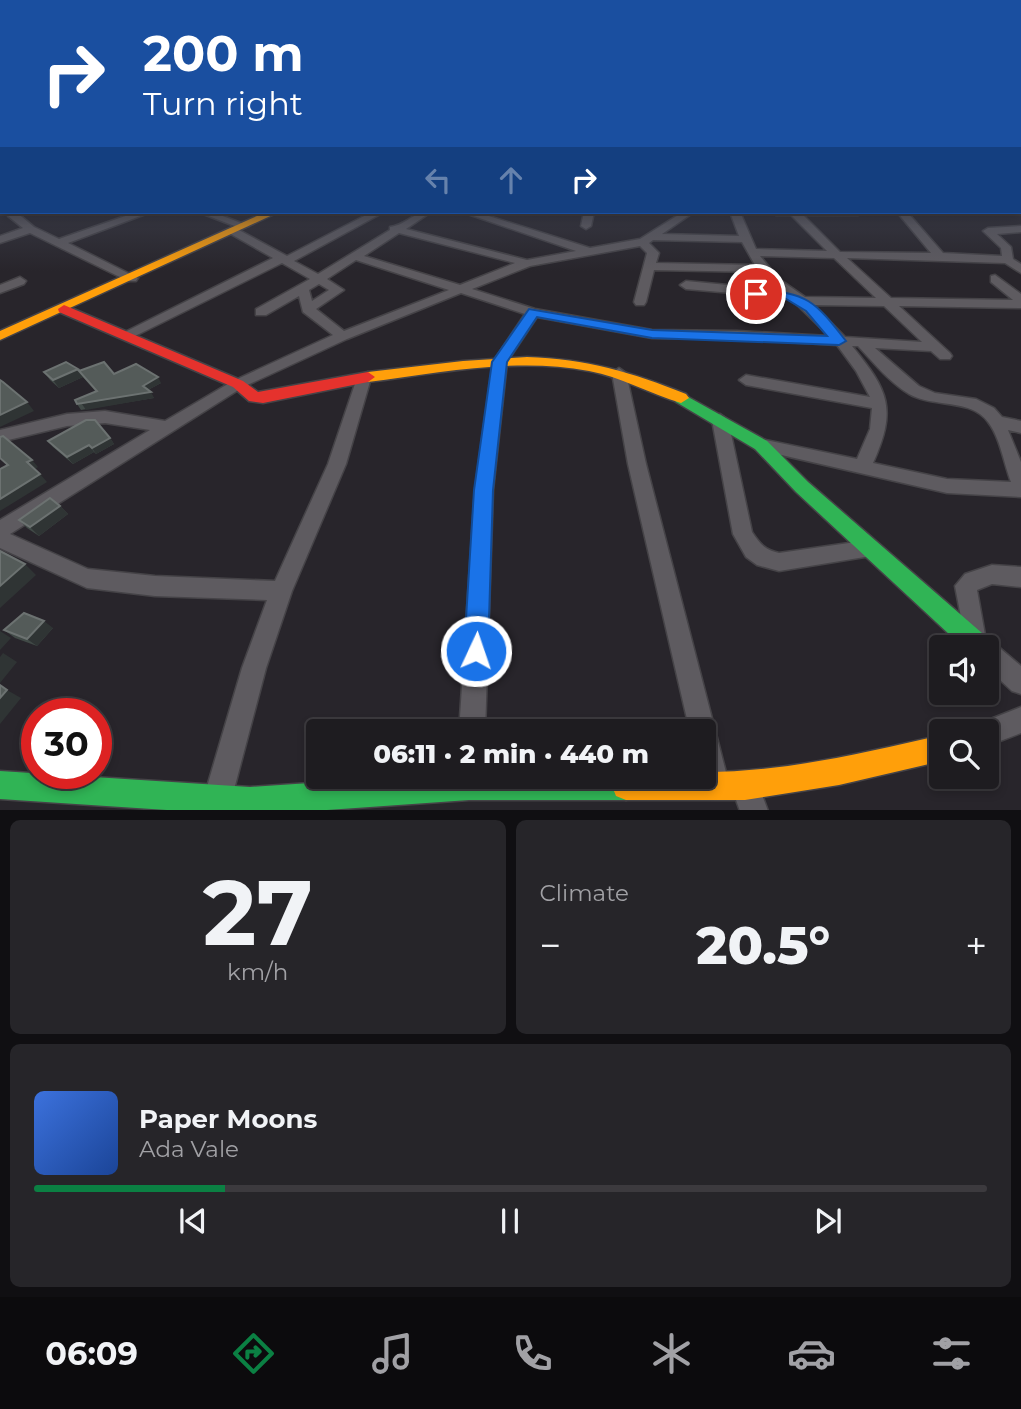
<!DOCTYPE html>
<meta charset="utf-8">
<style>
:root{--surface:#1e1c20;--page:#262529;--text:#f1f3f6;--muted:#a1a1a5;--line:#3c3a3e;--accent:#0b8043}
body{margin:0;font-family:Montserrat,sans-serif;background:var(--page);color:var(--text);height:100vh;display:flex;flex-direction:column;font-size:26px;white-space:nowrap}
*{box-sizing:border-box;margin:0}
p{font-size:23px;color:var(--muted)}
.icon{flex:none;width:38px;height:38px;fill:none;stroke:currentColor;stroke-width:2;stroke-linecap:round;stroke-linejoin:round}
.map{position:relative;height:810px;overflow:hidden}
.drawer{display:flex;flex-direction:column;gap:10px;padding:10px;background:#100f12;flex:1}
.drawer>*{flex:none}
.guide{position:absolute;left:0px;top:0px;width:1022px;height:214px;box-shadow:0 4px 10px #0003,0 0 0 2px var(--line);background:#1a4fa0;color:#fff;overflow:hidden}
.buttons{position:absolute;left:929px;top:635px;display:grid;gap:14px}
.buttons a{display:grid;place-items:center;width:70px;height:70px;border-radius:7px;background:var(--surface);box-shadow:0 4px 10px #0003,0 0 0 2px var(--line);font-size:35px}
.speed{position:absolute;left:21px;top:698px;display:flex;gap:14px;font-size:35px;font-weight:700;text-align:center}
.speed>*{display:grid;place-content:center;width:91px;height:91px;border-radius:50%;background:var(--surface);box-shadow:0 4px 10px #0003,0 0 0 2px var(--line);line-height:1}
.speed .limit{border:10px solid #d22;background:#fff;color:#111}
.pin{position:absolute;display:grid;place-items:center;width:60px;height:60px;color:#fff;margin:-30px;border:4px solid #fff;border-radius:50%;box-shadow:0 2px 7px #0007}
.me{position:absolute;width:77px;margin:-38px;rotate:3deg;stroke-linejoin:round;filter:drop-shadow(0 0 5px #0008)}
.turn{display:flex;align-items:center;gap:24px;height:147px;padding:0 28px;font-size:32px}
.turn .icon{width:91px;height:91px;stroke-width:2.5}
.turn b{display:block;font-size:49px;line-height:60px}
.lanes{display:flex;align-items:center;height:66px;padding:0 28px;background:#0003;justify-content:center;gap:35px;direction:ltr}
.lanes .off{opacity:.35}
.big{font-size:52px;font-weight:800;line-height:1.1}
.drawer .widget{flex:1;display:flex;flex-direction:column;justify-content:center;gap:10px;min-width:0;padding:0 24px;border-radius:10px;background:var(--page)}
.drawer .dial{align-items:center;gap:0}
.dial b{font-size:91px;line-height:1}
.song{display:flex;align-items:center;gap:21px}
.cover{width:84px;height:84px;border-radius:10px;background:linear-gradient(135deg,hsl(220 70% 55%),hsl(220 70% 35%))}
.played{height:7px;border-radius:4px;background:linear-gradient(90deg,var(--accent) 20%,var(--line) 20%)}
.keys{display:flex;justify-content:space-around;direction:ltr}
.heat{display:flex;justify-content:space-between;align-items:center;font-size:38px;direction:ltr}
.drawer .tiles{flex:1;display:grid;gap:10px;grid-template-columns:1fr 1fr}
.widget:last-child{grid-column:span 2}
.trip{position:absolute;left:306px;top:719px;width:410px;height:70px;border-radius:7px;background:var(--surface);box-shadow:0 4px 10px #0003,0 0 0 2px var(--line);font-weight:800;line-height:70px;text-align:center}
.menu{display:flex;height:112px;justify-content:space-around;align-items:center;background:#0c0b0d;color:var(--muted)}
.menu .icon{width:49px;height:49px}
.menu .on{color:var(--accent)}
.menu b{font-size:32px;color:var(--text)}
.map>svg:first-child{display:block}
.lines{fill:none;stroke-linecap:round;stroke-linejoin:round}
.street-casing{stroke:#454347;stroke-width:3}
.fast-casing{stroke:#454347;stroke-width:3}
.slow-casing{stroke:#454347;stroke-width:3}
.jam-casing{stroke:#454347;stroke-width:3}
.street{fill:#5e5b60;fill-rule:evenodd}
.fast{fill:#30b455;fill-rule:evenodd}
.slow{fill:#ff9f0a;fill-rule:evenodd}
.jam{fill:#e5322d;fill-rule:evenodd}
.wall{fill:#414a47}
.shaded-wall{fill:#2f3434}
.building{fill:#545b59;stroke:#6c7271;stroke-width:2}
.route{fill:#1a73e8;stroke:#114b97;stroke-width:2}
</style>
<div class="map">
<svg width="1021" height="811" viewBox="0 0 1021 811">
<rect width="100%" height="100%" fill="#28252b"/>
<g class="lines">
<!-- street casing -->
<g class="street-casing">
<path id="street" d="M0 161H2V167H0Z
M2 172V178L0 179V173Z
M0 192H2V198H0Z
M1020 201H1021V207H1020Z
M9 212H16L34 227 59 239 137 212H151L68 243 138 278 136 281H128L30 233 0 243V236L23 228 8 216Z
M198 212H212L249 226 240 228Z
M372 212H384L294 261 318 274 390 230V227C406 225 414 211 431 212L406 229 527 260 576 251 462 212H476L590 248 640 239 683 212H694L662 234 739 236 730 212H740L756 249 827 251 791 215H776L771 212H863L858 215H803L840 252 931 253 897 212H907L943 253 1002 256 1001 248 983 231 988 228 1021 226V232L997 234 1011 247 1013 259 1021 264V273L1005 263 847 258 891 298 1013 300 991 282V276L995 275 1021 294V308L899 306 950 353 952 356 950 359H940L931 351 875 348 919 386 935 393 976 399 994 408 1002 417 1021 421V433L1008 430 1021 462V497L947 493 755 449 753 445 755 441 761 439 857 459 870 429 872 408 746 385 739 380 746 375 870 397 856 371 837 345 737 339 652 338 537 317 507 362 493 490 485 732H459L475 490 493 362 525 314 461 293 347 339 243 387 10 534 88 569 155 576 275 581 328 464 357 378 359 375H369L371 378 346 464 292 591 266 668 232 797 228 807 219 811 208 807 204 797 242 668 267 600 155 596 87 588 0 548V520L150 430 105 423 67 426 0 442V430L67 414 105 411 165 421 233 381 333 335 303 312 299 296 266 315H256V309L310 279 282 263 131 338H121L119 335 273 258 229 233V229H237L287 256ZM399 233 515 263 460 285 364 256ZM653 240 742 242 755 265 656 263 659 253 649 243ZM640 246 647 253 634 302 636 305H644L646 302 654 270 760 272 779 290 686 281 680 285 686 289 790 298 829 336 737 331 652 330 535 309 472 289 530 266ZM760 256 834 258 876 298 805 297 779 279ZM356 260 449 290 344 331 316 309 344 290 327 279ZM319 284 329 290 312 301 309 290ZM814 305 884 306 922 342 845 337ZM852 346H858C874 363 889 382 909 394 933 408 971 398 988 422 1000 437 1004 464 1011 482L947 479 873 463C897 409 889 391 852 346Z
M584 212H594L591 226 586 229 581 226Z
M20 277 26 281 24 284 0 293V285Z
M619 368 626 373 646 464 729 784 725 794 715 798 705 794 700 777H704V732H690L628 464 612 373Z
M720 414 728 420 752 532C760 544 765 550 779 553L870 540 877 543 880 549 877 555 779 571 757 565 746 557 733 534 712 420Z
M992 565 1021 567V587L992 584 977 590 985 635 982 642 987 640 995 644 1021 666V694L1012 691 987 668V648H977L979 644 974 646 966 643 955 586 965 574Z
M1021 707V733L987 746V732H975L978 724Z
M745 772 755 776 768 811H740L731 786 735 776Z"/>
</g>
<!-- fast casing -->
<g class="fast-casing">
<path id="fast" d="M681 393 767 441 808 482 990 640 994 648 990 656 987 658V648H964L796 492 755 449 676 402 673 398Z
M0 771 250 787 400 777H636L640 786 636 796 626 800H469L313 811H182L0 799Z"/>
</g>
<!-- slow casing -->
<g class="slow-casing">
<path id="slow" d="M266 212H279L0 340V331Z
M527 357C587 359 631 372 686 394L689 398 681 403C650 394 622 377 589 371 516 357 440 373 368 382L361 377 368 372 463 361Z
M942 735V761L839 785 745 800H626L616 796 612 786 616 777H704V772C785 772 863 753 942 735Z"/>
</g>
<!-- jam casing -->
<g class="jam-casing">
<path id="jam" d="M64 305 243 381 258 392 368 372 375 377 368 382 263 403 249 401 233 387 59 312 58 309Z"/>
</g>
<!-- street -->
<use href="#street" class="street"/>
<!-- fast -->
<use href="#fast" class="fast"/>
<!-- slow -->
<use href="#slow" class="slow"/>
<!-- jam -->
<use href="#jam" class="jam"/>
</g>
<!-- wall -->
<path class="wall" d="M78 369 79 371 114 374 161 383 148 390 154 398 81 410 77 404 96 392 83 377 59 388 50 380 44 372Z
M110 438 114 444 96 454 94 452 73 464 53 447 48 441Z
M60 506 68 514 39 536 27 528 19 520Z
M53 628 37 646 15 638 4 630Z"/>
<!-- shaded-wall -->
<path class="shaded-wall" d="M78 369 83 377 59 388 53 380Z
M158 377 161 383 146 391 143 386Z
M151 392 154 398 86 410 82 404Z
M27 402 34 411 0 427V415Z
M110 438 114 444 96 454 92 448Z
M89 445 94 452 73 464 67 457Z
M32 460 38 467 34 470 27 462Z
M40 474 47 482 0 511V499Z
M60 506 68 514 39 536 30 527Z
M25 564 36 575 0 608V586Z
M44 621 53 628 37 646 27 639Z
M0 631 11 638 0 650Z
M3 653 17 662 0 683V657Z
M7 690 21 698 0 724V698Z"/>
<!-- building -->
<path class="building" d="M66 362 78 369 53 380 44 372Z
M104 362 114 374 136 364 158 377 143 386 151 392 77 404 75 400 97 391 79 371Z
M0 380 3 382 27 402 0 415Z
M86 420H95L110 438 92 448 89 445 67 457 48 441Z
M3 436 32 460 27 462 40 474 0 499V469L8 465 0 458V437Z
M50 498 60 506 30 527 19 520Z
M0 551 25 564 0 586Z
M24 613 44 621 27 639 4 630Z
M0 685 7 690 0 698Z"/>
<!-- sky -->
<linearGradient id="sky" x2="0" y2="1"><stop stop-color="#161418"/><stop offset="0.58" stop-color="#424655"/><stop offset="1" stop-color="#424655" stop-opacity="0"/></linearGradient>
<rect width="1021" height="271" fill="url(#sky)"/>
<!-- route -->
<path class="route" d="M756 290C807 292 815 301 846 341L839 345 652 338 537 317 507 362 493 490 488 651 484 659 476 663 468 659 464 651 474 490 492 362 529 309 652 330 827 336 806 311 786 299 752 296 750 294Z"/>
</svg>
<div class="buttons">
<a><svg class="icon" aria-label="sound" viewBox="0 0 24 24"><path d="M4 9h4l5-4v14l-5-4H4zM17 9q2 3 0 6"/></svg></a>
<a><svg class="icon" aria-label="search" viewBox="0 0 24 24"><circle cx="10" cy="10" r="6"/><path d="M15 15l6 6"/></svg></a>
</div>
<div class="speed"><div class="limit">30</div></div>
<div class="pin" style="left:756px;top:294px;background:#d93025"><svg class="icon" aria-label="arrive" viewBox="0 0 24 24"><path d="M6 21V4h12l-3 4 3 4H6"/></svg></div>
<svg class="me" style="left:476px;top:651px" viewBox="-20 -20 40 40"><circle r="17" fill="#1a73e8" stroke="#fff" stroke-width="3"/><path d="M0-11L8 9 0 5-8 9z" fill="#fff"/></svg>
<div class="trip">06:11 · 2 min · 440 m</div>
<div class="guide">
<div class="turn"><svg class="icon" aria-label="right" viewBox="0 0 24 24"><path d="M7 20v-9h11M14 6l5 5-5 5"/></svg><div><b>200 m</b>Turn right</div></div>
<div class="lanes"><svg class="icon off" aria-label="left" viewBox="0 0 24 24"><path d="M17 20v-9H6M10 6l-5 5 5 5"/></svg><svg class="icon off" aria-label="ahead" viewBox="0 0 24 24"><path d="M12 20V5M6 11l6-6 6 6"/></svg><svg class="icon" aria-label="right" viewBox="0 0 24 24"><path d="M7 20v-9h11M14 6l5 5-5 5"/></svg></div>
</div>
</div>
<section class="drawer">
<div class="tiles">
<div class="widget dial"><b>27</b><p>km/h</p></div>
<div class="widget"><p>Climate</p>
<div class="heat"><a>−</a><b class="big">20.5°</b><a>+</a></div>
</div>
<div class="widget">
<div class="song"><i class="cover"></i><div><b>Paper Moons</b><p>Ada Vale</p></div></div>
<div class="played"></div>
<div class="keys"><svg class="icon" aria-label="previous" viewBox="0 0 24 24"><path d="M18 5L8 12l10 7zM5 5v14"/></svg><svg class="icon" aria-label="pause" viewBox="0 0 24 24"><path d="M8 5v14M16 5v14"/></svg><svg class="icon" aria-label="next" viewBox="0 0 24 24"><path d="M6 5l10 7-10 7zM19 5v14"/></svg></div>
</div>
</div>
</section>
<nav class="menu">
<b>06:09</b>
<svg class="icon on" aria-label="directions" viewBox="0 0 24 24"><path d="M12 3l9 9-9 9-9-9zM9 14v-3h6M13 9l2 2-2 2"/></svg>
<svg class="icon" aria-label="music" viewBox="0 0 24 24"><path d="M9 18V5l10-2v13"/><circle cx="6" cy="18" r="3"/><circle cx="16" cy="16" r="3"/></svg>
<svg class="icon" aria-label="phone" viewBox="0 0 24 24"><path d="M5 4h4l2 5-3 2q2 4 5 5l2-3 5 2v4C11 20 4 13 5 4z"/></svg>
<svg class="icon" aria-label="climate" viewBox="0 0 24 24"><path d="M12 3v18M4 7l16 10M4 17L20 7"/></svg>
<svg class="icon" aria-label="car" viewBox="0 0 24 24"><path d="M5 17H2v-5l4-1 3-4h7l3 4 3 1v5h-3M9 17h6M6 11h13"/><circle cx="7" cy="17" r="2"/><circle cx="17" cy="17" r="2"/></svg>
<svg class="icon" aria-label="filters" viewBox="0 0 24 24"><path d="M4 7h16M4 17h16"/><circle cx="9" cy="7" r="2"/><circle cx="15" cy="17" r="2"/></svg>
</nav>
